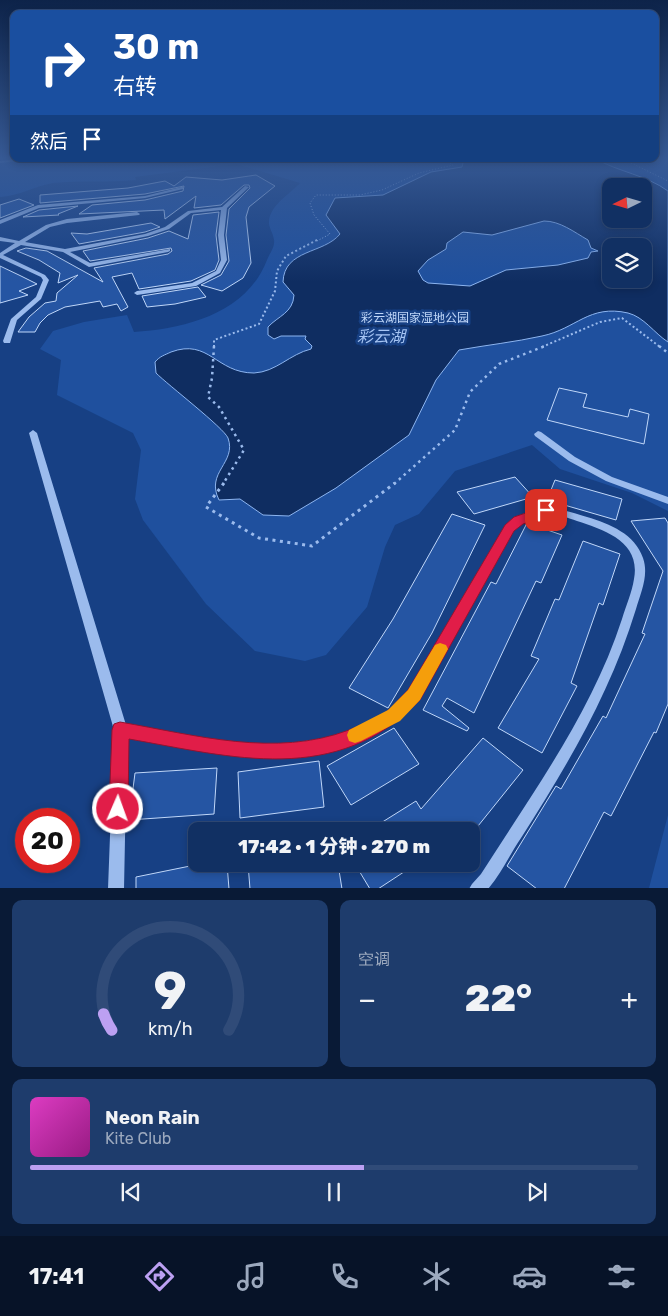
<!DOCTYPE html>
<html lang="zh">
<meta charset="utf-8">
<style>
:root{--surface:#113063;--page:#1e3c6c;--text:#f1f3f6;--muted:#9ca9be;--line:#304b78;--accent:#bca0f2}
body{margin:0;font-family:Rubik,"Noto Sans SC",sans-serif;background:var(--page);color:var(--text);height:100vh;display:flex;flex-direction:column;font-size:19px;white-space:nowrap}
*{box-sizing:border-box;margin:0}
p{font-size:16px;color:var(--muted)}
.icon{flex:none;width:28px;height:28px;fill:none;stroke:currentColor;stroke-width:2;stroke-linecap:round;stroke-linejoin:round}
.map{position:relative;height:888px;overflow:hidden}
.panel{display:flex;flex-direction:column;gap:12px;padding:12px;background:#091a36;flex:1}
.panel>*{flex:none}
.top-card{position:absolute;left:10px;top:10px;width:649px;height:152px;border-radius:10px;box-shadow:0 2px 8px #0003,0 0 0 1px var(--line);background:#1a4fa0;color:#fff;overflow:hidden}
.needle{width:32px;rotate:265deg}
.tools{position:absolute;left:602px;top:178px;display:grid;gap:10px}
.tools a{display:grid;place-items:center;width:50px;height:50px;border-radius:10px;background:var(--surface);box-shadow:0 2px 8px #0003,0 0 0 1px var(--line);font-size:25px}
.speed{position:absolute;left:15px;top:808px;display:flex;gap:10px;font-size:25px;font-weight:700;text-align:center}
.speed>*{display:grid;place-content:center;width:65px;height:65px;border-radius:50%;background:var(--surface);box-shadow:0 2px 8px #0003,0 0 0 1px var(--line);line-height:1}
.speed .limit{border:8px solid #d22;background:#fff;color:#111}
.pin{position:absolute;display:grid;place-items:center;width:42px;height:42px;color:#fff;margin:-21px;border-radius:10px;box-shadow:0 2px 8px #0006}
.me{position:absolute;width:55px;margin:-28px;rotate:2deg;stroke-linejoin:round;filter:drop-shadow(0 0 4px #0008)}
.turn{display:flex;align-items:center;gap:18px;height:105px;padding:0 20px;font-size:22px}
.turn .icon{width:65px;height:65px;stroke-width:2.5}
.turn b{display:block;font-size:35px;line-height:42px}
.then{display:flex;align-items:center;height:48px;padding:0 20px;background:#0003;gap:10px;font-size:19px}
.big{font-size:38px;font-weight:800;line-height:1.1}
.panel .card{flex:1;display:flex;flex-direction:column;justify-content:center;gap:8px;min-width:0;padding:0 18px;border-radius:10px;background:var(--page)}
.panel .dial{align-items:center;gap:0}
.dial svg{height:130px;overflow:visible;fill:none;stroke:var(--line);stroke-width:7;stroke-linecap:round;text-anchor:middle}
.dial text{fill:var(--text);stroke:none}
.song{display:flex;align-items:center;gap:15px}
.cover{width:60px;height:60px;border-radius:8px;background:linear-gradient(135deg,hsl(310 70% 55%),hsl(310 70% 35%))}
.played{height:5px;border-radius:2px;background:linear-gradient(90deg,var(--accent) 55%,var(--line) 55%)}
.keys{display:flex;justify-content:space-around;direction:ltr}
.heat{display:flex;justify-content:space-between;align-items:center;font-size:28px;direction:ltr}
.panel .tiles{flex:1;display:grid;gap:12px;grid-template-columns:1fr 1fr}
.card:last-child{grid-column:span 2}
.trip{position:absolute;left:188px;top:822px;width:292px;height:50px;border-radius:10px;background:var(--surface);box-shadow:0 2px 8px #0003,0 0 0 1px var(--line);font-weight:800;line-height:50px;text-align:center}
.tab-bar{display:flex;height:80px;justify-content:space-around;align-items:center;background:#071328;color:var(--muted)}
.tab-bar .icon{width:35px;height:35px}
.tab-bar .current{color:var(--accent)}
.tab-bar b{font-size:22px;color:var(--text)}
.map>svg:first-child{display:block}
.green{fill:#1f509e;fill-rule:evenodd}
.water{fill:#0f2d61;stroke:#8db5f0;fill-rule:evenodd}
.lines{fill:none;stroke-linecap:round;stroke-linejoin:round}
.stream{stroke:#8db5f0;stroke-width:2}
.building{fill:#2555a3;stroke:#c0d7f9}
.path-far3{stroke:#9bbbed;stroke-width:1;stroke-dasharray:1 2;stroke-linecap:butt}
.path-far2{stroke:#9bbbed;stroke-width:2;stroke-dasharray:2 2.5;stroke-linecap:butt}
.path-far1{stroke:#9bbbed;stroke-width:2.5;stroke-dasharray:2.5 4;stroke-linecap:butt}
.path{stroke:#9bbbed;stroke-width:3;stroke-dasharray:3 4.5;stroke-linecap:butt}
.minor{fill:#9bbbed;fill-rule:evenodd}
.route{fill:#e11d48;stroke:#92132f}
.slow{fill:#f59e0b}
.labels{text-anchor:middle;stroke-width:5;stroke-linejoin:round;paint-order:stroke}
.far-park-label{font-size:12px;fill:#c0d7f9;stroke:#174084}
.water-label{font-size:16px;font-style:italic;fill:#a6c5f4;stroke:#174084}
</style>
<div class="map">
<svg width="668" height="889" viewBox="0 0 668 889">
<rect width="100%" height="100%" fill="#174084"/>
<!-- green -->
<path class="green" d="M0 157H663L668 159V511L632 493 560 469 532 445 455 471 419 514 395 525 385 547 367 607 326 655 305 661 255 651 206 604 143 520 135 499 141 450 133 433 57 395 61 360 40 349 53 331 84 322 127 315 134 332C185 329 247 313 267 260 269 255 274 248 274 243 275 237 270 230 269 224 268 206 289 195 300 183L236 164 135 177 136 180C108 183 81 180 53 183 35 186 19 196 0 197ZM611 186H644V219H611ZM611 246H644V279H611Z
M668 815V888H649Z"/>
<!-- water -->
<path class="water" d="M464 159H596C619 172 646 175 668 191V342C654 333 644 317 628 313 589 304 576 329 542 336 515 342 487 345 459 350L436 380 409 435 336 488 289 516 263 515 240 499 219 500C205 472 237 463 228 438 224 428 168 385 156 373L155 362C160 356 165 355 171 352 209 338 216 373 254 373 276 372 290 354 311 349L312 346 305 339 306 336H281L274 339 268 335V327C278 316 293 313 294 295L283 282C284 249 324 254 340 234L326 215 335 198 383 195 431 172 462 167ZM611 186H644V219H611ZM544 221C560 221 574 232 588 240L591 248 598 251 591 252 588 258 558 265 506 270 470 286 428 283 423 280 418 271 428 260 446 249 447 243 463 232 492 235ZM611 246H644V279H611Z"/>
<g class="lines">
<!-- stream -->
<path class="stream" d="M0 162 27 159"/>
</g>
<!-- building -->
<path class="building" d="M256 175 275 186 249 207 246 217 251 263 243 278 222 291 201 285 221 275 229 261 226 235 229 209 250 188 249 185H244L221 205 194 208 196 196 165 219 164 210 79 214 92 205 145 200 183 191 184 186 145 194 40 203V195L128 188 165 181 174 186 186 177 222 180Z
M19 199 34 205 0 218V205Z
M78 206 58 214 59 215 23 217 39 210Z
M219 212 216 235 219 260 215 270 191 281 139 289 132 273 112 277 128 307 121 311 117 304 103 307 100 301 65 307 48 315 40 323 35 332H18L29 317 45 303 56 301 57 293 78 275 58 283 60 273 39 260 17 251 26 248 47 251 103 282 94 268 168 254 172 251 171 248 90 261 83 251 148 238 169 231 188 239 193 215Z
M151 223 160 227 145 232 79 244 71 233 87 234Z
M0 266 21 276 37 284 19 291 28 295 0 303Z
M198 287 206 297 175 304 147 307 142 296Z
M559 388 587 394 583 407 628 417 630 409 649 414 644 444 547 420Z
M515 477 533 497 474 514 457 492Z
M555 480 622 499 616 520 547 500Z
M452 514 485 525 432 633 388 708 349 688 393 619Z
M665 518 668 523V704L656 733 654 732 611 816 604 812 564 889H537L507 866 556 786 561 789 603 716 606 718 645 634 642 633 663 571 631 521Z
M527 523 562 535 541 583 536 581 474 713 447 698 442 706 469 728 467 731 423 710 491 582 496 584Z
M583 541 620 554 603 605 599 603 571 683 577 686 542 753 498 728 539 659 531 656 555 599 559 600Z
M394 728 419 764 351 805 327 766Z
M483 738 523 770 474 831H368L416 801 421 809Z
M319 761 324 807 240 818 238 772Z
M217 768 214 814 129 820 135 773Z
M200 864H227L229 889H136V877Z
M248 864H338L342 889H250Z
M355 864H416L378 889H370Z"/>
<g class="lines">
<!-- path-far3 -->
<path class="path-far3" d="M623 159 668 181
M317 241 330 234 314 215 310 203 316 195H360L382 190 419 173 453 165 444 159"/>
<!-- path-far2 -->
<path class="path-far2" d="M214 347V340L259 324 275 291 277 271 286 256 319 239
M542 347 600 322 622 318 660 347"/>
<!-- path-far1 -->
<path class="path-far1" d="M214 346 212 378 208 397 219 407 244 450 223 484
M659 346 668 353
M394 484 455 430 470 392 499 364 545 346"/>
<!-- path -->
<path class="path" d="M224 483 206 507 259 538 312 546 395 483"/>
<!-- minor -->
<path class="minor" d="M245 186 249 187 227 208 224 235 227 260 220 273 196 286 137 295 134 293 137 291 192 283 216 271 221 260 218 235 221 210 191 213 169 229 148 236 70 252 90 263 170 249V251L168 252 89 267 63 252 21 245 3 255 45 275 49 280 41 299 17 320 10 343H4L3 341 11 319 36 297 43 280 41 277 0 258V253L15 243 0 241V237L19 241 46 225 67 219 137 212 140 214 139 215 67 223 50 227 25 242 65 249 145 234 165 227 188 211 222 207Z
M181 187H183V189L145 198 39 208 0 224V220L38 205 145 196Z
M33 430 37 433 126 725C198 738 270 755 342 733 358 728 374 722 388 713 396 707 402 698 410 691L506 525C536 501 554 507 587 517 610 524 635 534 643 558 649 575 641 592 636 609 610 694 568 764 521 838 510 854 501 874 488 889H469L472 884 481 874C533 792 592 712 622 619 626 606 632 592 634 579 641 542 605 530 577 521 566 517 555 513 543 515 532 516 522 523 514 530L418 699C412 705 407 713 400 718 386 731 366 738 349 743 332 749 315 753 297 755 241 762 183 748 127 737L124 889H108L114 730 29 433Z
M538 431 541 432 575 457 612 477 668 497V504L606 481 569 461 535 436 534 434Z"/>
</g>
<!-- sky -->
<linearGradient id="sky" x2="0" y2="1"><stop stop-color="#0d2349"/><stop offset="0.56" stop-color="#365994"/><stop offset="1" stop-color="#365994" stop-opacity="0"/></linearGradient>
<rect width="668" height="282" fill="url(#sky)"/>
<!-- route -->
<path class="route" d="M546 506 551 507 553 510 551 514 523 524 514 531 420 700C337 787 232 757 129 739L128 809 125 816 118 819 112 816 109 809 112 730 114 724 120 722C196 735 275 758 349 730 362 725 379 718 390 709 396 703 402 696 408 690L505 525 514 517Z"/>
<!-- slow -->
<path class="slow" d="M440 643 446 645 448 649 420 700 400 721 361 741 355 743 349 741 347 735 349 730 388 710 408 690 435 645Z"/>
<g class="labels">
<!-- far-park labels -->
<g class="far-park-label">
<text x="415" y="322">彩云湖国家湿地公园</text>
</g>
<!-- water labels -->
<g class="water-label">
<text x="381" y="342">彩云湖</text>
</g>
</g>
</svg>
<div class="tools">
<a><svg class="needle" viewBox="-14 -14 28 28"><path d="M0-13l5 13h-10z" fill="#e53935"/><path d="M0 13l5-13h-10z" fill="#9ca9be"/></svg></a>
<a><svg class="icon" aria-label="layers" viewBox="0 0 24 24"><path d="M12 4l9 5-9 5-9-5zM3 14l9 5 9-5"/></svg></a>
</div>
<div class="speed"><div class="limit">20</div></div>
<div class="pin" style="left:546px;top:510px;background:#d93025"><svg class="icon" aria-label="arrive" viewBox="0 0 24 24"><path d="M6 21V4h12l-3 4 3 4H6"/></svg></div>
<svg class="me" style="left:118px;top:809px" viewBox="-20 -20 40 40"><circle r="17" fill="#e11d48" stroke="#fff" stroke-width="3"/><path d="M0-11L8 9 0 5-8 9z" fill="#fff"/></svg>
<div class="trip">17:42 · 1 分钟 · 270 m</div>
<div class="top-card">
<div class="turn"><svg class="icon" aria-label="right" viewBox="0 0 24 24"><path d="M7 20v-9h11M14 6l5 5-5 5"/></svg><div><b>30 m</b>右转</div></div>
<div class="then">然后<svg class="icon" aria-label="arrive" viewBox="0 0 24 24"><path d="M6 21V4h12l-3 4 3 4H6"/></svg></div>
</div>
</div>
<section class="panel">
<div class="tiles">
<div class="card dial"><svg viewBox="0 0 100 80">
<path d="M14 69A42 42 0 1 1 86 69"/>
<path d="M14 69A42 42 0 0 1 9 59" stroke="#bca0f2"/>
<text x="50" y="56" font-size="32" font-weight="700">9</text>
<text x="50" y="72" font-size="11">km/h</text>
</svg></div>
<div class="card"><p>空调</p>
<div class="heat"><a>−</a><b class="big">22°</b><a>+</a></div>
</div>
<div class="card">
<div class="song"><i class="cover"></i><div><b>Neon Rain</b><p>Kite Club</p></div></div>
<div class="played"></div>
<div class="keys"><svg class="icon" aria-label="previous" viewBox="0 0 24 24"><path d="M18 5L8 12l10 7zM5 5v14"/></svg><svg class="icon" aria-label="pause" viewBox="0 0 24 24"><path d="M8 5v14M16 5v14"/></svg><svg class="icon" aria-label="next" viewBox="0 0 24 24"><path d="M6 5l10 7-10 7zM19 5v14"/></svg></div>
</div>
</div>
</section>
<nav class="tab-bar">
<b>17:41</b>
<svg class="icon current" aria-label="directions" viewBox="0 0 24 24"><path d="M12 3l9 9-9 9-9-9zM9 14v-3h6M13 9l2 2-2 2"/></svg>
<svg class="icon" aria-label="music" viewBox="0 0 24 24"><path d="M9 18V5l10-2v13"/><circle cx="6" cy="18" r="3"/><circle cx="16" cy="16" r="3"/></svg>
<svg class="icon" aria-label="phone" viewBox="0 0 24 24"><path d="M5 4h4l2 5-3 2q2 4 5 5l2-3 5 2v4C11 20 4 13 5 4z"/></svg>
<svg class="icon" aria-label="climate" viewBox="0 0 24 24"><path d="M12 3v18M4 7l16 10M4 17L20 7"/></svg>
<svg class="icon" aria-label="car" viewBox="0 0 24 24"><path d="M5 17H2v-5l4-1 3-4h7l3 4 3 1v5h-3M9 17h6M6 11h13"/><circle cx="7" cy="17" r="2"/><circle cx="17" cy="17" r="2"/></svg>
<svg class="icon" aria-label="filters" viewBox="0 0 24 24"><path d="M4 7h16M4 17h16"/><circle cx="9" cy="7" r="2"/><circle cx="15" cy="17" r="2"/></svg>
</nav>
